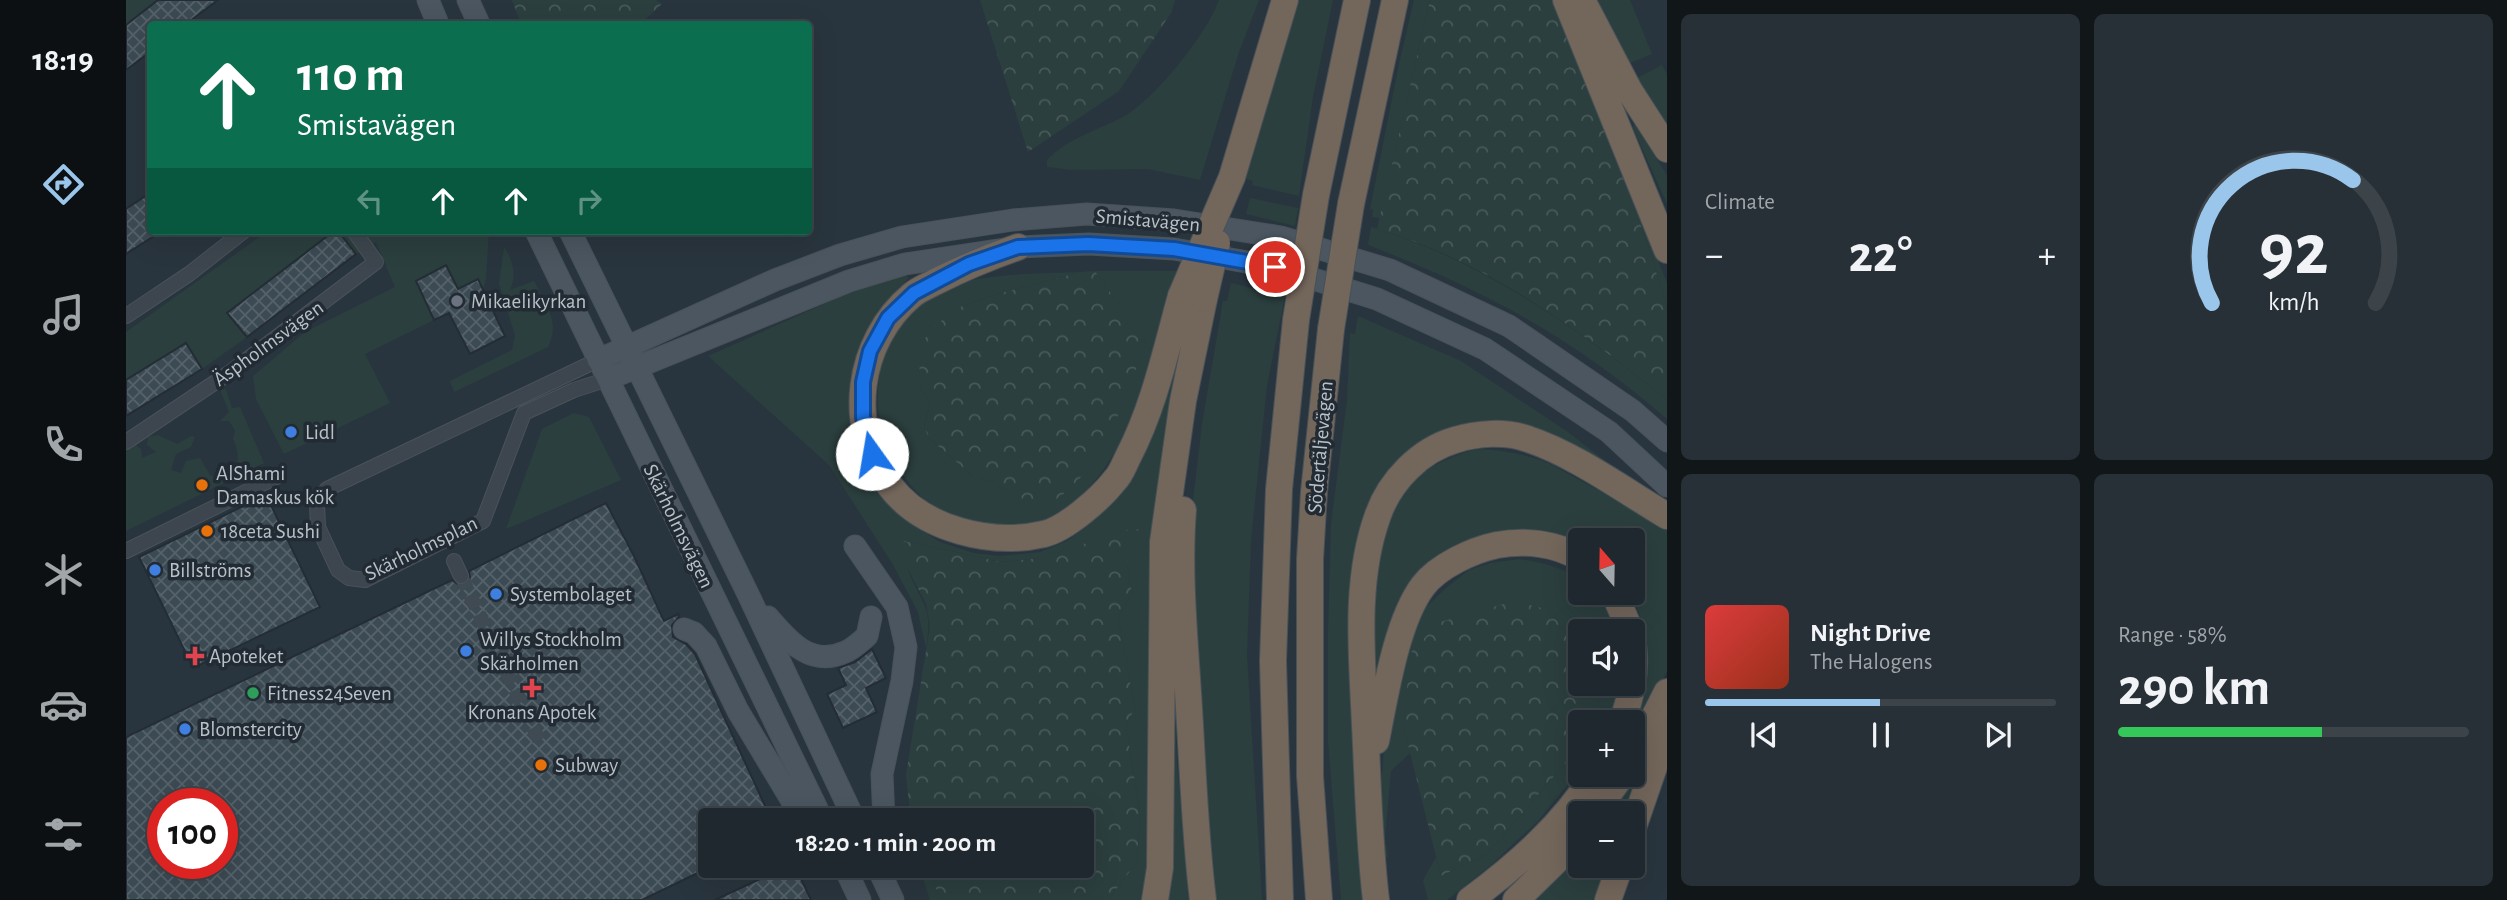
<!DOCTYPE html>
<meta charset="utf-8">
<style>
:root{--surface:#1f282e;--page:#273036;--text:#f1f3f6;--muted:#a1a6aa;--line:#3c444a;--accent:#9bc6eb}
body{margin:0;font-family:"Alegreya Sans",sans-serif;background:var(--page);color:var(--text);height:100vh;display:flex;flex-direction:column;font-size:26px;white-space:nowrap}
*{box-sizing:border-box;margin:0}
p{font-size:23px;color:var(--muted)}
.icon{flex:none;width:38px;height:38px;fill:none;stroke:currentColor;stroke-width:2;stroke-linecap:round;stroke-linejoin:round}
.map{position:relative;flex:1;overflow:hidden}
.drawer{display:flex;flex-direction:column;gap:14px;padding:14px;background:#111619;width:840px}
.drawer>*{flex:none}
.banner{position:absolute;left:21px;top:21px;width:665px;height:214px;border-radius:7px;box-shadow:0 7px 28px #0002,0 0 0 2px var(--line);background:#0b6e4f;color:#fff;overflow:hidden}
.needle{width:46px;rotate:340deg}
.buttons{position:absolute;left:1442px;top:528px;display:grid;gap:14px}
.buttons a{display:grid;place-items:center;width:77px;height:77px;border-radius:7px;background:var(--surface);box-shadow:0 7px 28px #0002,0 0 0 2px var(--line);font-size:35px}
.speed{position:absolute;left:21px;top:788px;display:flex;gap:14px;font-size:35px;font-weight:700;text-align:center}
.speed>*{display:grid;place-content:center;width:91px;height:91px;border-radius:50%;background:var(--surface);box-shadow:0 7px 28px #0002,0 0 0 2px var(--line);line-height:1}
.speed .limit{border:10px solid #d22;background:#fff;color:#111}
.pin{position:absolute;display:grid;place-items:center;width:60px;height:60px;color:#fff;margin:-30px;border:4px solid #fff;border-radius:50%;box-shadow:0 2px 7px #0007}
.me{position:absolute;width:77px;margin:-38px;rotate:347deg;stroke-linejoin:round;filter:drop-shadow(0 0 5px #0008)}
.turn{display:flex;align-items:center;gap:24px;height:147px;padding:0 35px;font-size:32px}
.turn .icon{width:91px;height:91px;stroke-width:2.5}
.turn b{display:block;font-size:49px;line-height:60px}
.lanes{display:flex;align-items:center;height:66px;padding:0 35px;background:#0003;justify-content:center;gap:35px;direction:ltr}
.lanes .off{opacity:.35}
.big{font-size:52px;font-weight:700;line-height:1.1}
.drawer .card{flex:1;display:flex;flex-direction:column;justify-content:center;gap:10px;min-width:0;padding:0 24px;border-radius:10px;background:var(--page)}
.drawer .dial{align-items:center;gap:0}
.dial svg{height:182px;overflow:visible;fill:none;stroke:var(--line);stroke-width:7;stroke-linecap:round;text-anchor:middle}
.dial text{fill:var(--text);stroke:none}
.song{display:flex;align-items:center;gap:21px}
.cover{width:84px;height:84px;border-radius:10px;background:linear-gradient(135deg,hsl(0 70% 55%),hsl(10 70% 35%))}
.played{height:7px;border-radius:4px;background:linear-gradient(90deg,var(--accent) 50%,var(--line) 50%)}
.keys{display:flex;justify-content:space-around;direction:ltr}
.heat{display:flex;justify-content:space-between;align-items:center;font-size:38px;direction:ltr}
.charge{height:10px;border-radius:5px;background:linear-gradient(90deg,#34c759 58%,var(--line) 0)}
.drawer .tiles{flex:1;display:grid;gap:14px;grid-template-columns:repeat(2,1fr)}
.trip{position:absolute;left:572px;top:808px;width:396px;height:70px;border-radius:7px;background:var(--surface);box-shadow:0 7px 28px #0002,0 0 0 2px var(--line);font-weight:700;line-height:70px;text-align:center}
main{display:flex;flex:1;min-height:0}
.tabs{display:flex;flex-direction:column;width:126px;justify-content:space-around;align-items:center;background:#0c1012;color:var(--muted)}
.tabs .icon{width:49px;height:49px}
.tabs .active{color:var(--accent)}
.tabs b{font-size:32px;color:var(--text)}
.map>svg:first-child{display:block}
.grass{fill:#2b3f3e}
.forest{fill:url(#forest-crowns)}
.building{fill:url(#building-cross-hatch);stroke:#242d35;stroke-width:2;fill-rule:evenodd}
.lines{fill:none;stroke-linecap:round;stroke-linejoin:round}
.street-tunnel{stroke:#3f4a53;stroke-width:14;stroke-dasharray:14 7;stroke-linecap:butt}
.street-casing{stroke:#49525a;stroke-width:16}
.secondary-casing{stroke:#49525a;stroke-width:23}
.highway-casing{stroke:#485158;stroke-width:28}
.street{stroke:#3d464e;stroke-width:14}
.secondary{stroke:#4b5660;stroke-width:21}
.highway{stroke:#73665b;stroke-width:26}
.highway-bridge-casing{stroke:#485158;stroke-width:28;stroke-linecap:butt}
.highway-bridge{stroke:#73665b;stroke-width:26}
.route-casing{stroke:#114b97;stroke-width:18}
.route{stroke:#1a73e8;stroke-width:12}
.worship-dot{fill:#6b7280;stroke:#222b33;stroke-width:2.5}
.shop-dot{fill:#3f7fe0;stroke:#222b33;stroke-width:2.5}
.food-dot{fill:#e8710a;stroke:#222b33;stroke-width:2.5}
.health-dot{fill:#e0444e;stroke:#222b33;stroke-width:2.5}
.leisure-dot{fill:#2e9e5b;stroke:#222b33;stroke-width:2.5}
.labels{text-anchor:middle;stroke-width:7;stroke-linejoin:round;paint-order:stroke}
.street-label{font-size:21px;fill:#b9c1c8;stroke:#222b33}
.poi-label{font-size:21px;fill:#b9c1c8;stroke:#222b33;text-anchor:start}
</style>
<main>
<nav class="tabs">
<b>18:19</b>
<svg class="icon active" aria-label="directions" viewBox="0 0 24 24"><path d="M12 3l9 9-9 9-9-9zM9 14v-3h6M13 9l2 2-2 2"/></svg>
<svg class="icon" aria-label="music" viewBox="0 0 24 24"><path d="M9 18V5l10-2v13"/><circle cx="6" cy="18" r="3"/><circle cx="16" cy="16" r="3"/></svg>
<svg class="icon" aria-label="phone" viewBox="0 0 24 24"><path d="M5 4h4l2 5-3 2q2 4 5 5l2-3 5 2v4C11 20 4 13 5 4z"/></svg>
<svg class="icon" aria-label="climate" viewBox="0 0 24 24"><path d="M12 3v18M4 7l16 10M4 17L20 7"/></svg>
<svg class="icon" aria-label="car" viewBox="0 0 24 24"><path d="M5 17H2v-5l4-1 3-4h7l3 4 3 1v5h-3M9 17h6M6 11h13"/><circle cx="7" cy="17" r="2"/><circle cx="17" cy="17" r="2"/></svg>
<svg class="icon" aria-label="filters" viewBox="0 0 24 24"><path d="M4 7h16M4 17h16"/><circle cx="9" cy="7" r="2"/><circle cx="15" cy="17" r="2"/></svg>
</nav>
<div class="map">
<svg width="1541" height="900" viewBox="0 0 1541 900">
<defs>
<pattern id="forest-crowns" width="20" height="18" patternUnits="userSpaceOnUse" patternTransform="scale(1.75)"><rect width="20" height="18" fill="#2b3f3e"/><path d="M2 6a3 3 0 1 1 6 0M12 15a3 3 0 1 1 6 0" fill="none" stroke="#485958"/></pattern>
<pattern id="building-cross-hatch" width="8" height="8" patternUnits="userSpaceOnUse" patternTransform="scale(1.75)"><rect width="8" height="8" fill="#3c4a53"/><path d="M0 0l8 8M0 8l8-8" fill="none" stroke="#56626a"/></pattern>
</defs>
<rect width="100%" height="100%" fill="#29353e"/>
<!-- grass -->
<path class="grass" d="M0 0H32L0 25Z
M1093 0H1133L1112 55 1074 180 1022 169 946 170 921 167V160C941 139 969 131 995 118 1027 102 1081 34 1093 0Z
M1169 0H1207L1187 97 1173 196 1126 185 1127 181 1119 179Z
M1288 0H1304L1254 218 1246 217 1247 210 1244 209 1273 64Z
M1469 0H1504L1526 54 1502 64Z
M1536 65 1541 74V127L1511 78Z
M1508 124 1541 175V204L1507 128Z
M1479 125 1541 283V309L1525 254Z
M1124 198 1172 208 1169 226 1120 214Z
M1245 227C1357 261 1449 327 1541 399V419C1446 337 1358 290 1242 245Z
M142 231H208L102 312 121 337 76 369 59 343 0 380V332Z
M212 231H363L360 279 357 289H332L320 265 290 281 308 320 239 354 264 403 158 454 130 399 127 376 179 332 269 287 250 242 230 254Z
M378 247C387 260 391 275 384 290L408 281C419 304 435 322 422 347L328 392 324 381 386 350 389 335 373 284Z
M969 271H1054C1036 333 1012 427 972 477 956 497 934 517 910 525 892 532 876 529 858 525 847 522 832 522 821 517 809 511 798 500 789 490 751 446 738 385 769 334 775 325 781 309 790 303 830 272 906 274 955 272L871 294 834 307 794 384 804 405 798 426 803 438 845 475 865 482 911 506 1019 342Z
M781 276 783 278 768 292 752 311 728 365 724 397 761 500 785 524 814 542 848 553 874 556 914 552 941 541 959 528 985 501 1050 359 1054 360 1026 538 1022 604 1023 750 1020 900H982L1011 862 1014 813 1000 726 1009 708 992 618 1006 592 1000 559 969 541 915 558 875 562 778 541C779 550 779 560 782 569 795 606 808 604 800 648L792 612 766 563 703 465 582 356 718 295 767 278Z
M1105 283 1159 296 1141 385 1125 540 1121 655 1136 900H1085L1078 826 1065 517 1076 424 1097 301H1101Z
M1232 316 1335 361 1442 432 1491 470 1419 439 1316 436 1239 525V900H1215L1202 742V631L1205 524 1221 400 1224 333 1229 334Z
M100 389 106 408 114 407 138 463 0 531V450L9 444 15 449 16 458 30 452 21 445 22 437 32 435 51 444 65 436 69 437 65 447 50 454 45 470 55 473 60 461 74 458 84 475 93 479C113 467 116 459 107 439L109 431 103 421H94L103 412 94 390Z
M448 413 463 417 495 480 380 529 416 429Z
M1350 449C1377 450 1400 454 1424 464L1541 527V671L1510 738 1507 736C1507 723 1514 712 1517 699 1525 663 1524 624 1502 593H1507V541H1454V547L1321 552 1247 689C1245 622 1236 518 1297 473 1314 461 1331 455 1350 449Z
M1392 559C1415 562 1434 567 1454 579V593H1471L1479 601 1491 632H1454L1443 615 1277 725 1284 753 1265 771 1259 838 1262 856 1259 860 1263 900 1257 895 1255 788 1258 747 1270 689 1285 641 1300 607 1321 587 1343 570 1364 563Z
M1047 668 1051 762 1063 900H1038Z
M1477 684H1493L1488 709 1481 723H1467Z
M1454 746V770L1412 821 1364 866 1321 900H1302L1297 880 1310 857 1315 876 1361 854Z
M1522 752 1505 814H1479Z
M1454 845V866H1485L1472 900H1407Z
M793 866H802L814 900H804Z"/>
<!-- forest -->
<path class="forest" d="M386 0H530L536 4 514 24H395Z
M854 0H1049L1045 13 993 91 902 152Z
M1304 0H1428L1479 125 1525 254 1541 309V399C1453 330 1360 261 1251 229Z
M969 271 1019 341C1005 389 977 466 935 496 929 501 918 503 910 506L865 482 845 475 803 438 798 427 804 405 794 384 793 347 807 327 834 307 871 294 955 272Z
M1014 529 1000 559 1006 592 992 618 1009 708 1000 726 1014 813 1011 862 982 900H814L802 866H956V821H785L780 775 804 626 800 604 781 567 775 546 778 541 875 562 915 558 1000 530Z
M1388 601 1443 615 1454 632V684H1477L1467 723H1454V746L1361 854 1315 876 1277 725 1285 652 1314 622Z"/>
<!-- building -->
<path class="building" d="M32 0H92L60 24H24V52L0 70V25Z
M24 193V231L28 236 0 254V209Z
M208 231H212L230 254 121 337 101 313Z
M320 265 332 289 352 279 379 336 344 354 323 313 308 320 290 281Z
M60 343 76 369 0 416V380Z
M140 495 194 607 67 668 13 557Z
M480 503 507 554 538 621 552 614 553 617 546 625 547 637 560 644 569 654 646 821H584V867L516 900H0V737L326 580 333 585 340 584 344 578 343 571ZM37 803H96V863H37Z
M746 649 760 678 740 688 751 712 717 728 701 694 720 685 712 668 729 662Z
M662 866H669L685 900H589Z"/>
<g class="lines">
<!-- street-tunnel -->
<path class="street-tunnel" d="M335 576 414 742"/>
<!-- street casing -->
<g class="street-casing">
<path id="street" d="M0 316 63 274 118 231
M472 360 201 489 191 504 192 527 212 570 223 578 239 580 357 521 398 413 448 390 482 379
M0 442 106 371 250 262 228 231
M0 551 152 476
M328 561 335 576"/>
</g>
<!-- secondary casing -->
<g class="secondary-casing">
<path id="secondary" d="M302 0 312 24
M342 0 353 24
M410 231 697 821
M444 231 622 594 729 821
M472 360 649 280 714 255 776 237 887 220 961 214 1048 220 1155 237 1264 270 1383 326 1507 411 1541 441
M482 379 723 281 779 264 892 247 963 244 1048 249 1149 267 1251 299 1359 349 1483 432 1541 486
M729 546 771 607 780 647 776 681 756 774 758 821
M642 617C662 640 684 668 719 652 727 649 735 641 741 636L745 617
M558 629 568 633 580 646 612 711 678 821
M718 866 734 900
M751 866 767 900"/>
</g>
<!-- highway casing -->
<g class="highway-casing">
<path id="highway" d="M1440 0 1541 250
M1456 0 1503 90 1541 149
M1106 177 1159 0
M1190 195 1231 0
M1225 204 1269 0
M892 247C863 257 837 268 809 282 802 286 793 289 786 295 731 341 719 427 764 486 797 530 866 546 918 534 940 529 975 498 989 480 995 474 998 465 1002 457 1028 407 1040 350 1055 296
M1057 510C1052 575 1059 642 1063 708 1067 772 1069 836 1077 900
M1488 593 1505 632
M1496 723C1505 696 1511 672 1507 644
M1250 741C1259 697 1270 622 1297 586 1312 566 1347 550 1371 545 1398 540 1430 543 1454 558
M1507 759 1541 692
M1468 814 1496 775
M1507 828 1541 729
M1029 900 1034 868 1037 542 1057 401 1078 299
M1154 900 1147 661 1153 489 1170 320
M1193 900 1184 776V559L1188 492 1205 329
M1250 900C1243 842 1242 784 1239 725 1236 656 1228 581 1252 515 1264 481 1294 450 1329 440 1351 433 1380 431 1402 439 1448 454 1499 491 1541 516
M1344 900C1391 865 1437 825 1468 775
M1390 900 1433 858 1454 831
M1482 900 1494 866"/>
</g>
<!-- street -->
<use href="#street" class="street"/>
<!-- secondary -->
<use href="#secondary" class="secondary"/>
<!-- highway -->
<use href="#highway" class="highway"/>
<!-- highway-bridge casing -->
<g class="highway-bridge-casing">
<path id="highway-bridge" d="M1055 296 1106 177
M1078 299 1091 243
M1170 320 1190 195
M1205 329 1225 204"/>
</g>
<!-- highway-bridge -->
<use href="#highway-bridge" class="highway-bridge"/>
</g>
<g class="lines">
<!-- route casing -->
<g class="route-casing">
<path id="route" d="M746 454 737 417V382L744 351 762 318 788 293 843 264 892 247 962 244 1048 249 1149 267"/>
</g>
<!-- route -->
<use href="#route" class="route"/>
</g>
<!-- markers -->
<circle class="worship-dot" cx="331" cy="301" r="7"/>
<g class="shop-dot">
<circle cx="165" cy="432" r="7"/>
<circle cx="29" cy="570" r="7"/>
<circle cx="370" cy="594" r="7"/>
<circle cx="340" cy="651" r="7"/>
<circle cx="59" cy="729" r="7"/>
</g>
<g class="food-dot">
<circle cx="76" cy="485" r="7"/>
<circle cx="81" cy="531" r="7"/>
<circle cx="415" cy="765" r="7"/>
</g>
<g class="health-dot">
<path d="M65.5 645.5h7v7h7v7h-7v7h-7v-7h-7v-7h7z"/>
<path d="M402.5 677.5h7v7h7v7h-7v7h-7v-7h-7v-7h7z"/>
</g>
<circle class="leisure-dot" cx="127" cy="693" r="7"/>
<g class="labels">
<!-- street labels -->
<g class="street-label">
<text transform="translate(1022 220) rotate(5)" y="7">Smistavägen</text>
<text transform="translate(142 343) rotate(-36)" y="7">Äspholmsvägen</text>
<text transform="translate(1194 447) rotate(-85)" y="7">Södertäljevägen</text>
<text transform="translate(553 526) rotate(64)" y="7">Skärholmsvägen</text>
<text transform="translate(295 548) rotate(-26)" y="7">Skärholmsplan</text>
</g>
<!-- poi labels -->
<g class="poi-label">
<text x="345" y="308">Mikaelikyrkan</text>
<text x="179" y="439">Lidl</text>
<text x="90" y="480">AlShami<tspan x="90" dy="24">Damaskus kök</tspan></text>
<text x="95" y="538">18ceta Sushi</text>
<text x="43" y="577">Billströms</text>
<text x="384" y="601">Systembolaget</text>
<text x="354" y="646">Willys Stockholm<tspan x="354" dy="24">Skärholmen</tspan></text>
<text x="83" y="663">Apoteket</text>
<text x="141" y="700">Fitness24Seven</text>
<text x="406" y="719" text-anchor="middle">Kronans Apotek</text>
<text x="73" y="736">Blomstercity</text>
<text x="429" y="772">Subway</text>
</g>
</g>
</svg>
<div class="buttons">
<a><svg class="needle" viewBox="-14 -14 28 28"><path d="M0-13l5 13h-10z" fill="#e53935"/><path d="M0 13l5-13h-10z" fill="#a1a6aa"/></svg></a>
<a><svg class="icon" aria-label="sound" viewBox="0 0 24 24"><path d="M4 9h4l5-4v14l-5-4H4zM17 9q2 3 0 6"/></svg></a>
<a>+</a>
<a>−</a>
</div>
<div class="speed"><div class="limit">100</div></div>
<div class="pin" style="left:1149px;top:267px;background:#d93025"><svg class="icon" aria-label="arrive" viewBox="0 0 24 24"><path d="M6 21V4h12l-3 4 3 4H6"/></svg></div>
<svg class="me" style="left:746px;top:454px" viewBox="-20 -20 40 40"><circle r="19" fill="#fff"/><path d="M0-13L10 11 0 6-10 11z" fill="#1a73e8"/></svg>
<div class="trip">18:20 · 1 min · 200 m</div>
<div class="banner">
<div class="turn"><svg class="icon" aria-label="ahead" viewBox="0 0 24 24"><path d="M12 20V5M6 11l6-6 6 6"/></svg><div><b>110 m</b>Smistavägen</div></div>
<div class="lanes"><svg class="icon off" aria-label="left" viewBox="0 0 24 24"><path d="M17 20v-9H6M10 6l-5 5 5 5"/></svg><svg class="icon" aria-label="ahead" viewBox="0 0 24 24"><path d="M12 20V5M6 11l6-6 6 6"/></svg><svg class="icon" aria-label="ahead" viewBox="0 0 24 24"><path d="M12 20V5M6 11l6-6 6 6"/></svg><svg class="icon off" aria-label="right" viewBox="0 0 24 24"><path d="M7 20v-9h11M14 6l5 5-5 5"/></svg></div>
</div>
</div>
<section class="drawer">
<div class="tiles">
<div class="card"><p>Climate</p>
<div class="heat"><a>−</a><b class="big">22°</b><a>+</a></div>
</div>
<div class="card dial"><svg viewBox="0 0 100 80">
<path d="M14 69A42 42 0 1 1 86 69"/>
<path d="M14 69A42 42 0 0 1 76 15" stroke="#9bc6eb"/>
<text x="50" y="56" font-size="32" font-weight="700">92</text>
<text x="50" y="72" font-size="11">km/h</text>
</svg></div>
<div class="card">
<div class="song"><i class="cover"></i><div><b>Night Drive</b><p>The Halogens</p></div></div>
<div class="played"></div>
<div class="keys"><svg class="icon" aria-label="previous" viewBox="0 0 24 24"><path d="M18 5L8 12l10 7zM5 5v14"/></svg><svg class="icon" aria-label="pause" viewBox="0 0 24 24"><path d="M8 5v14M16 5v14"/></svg><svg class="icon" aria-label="next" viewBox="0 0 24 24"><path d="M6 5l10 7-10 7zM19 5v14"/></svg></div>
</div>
<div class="card"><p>Range · 58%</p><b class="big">290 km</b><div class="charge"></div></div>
</div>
</section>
</main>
